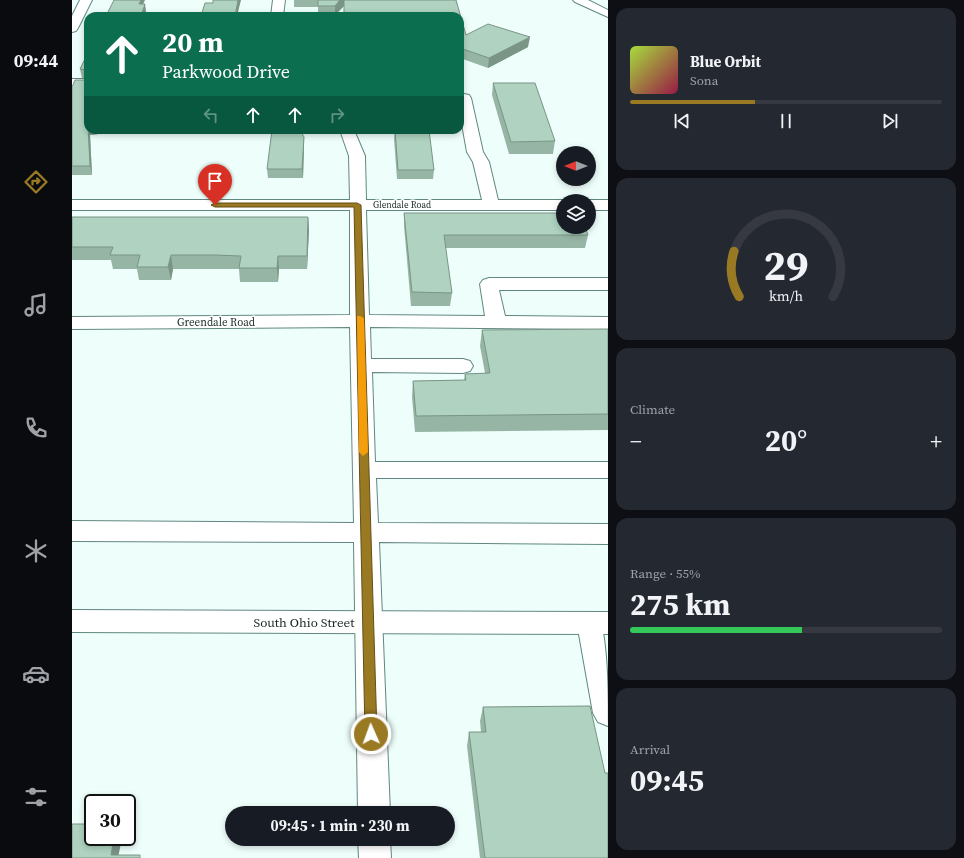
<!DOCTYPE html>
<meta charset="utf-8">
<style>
:root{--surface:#171b24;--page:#242831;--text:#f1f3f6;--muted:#9ea1a6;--line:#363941;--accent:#9a7923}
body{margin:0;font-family:"Source Serif 4",serif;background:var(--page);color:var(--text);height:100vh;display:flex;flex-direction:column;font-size:15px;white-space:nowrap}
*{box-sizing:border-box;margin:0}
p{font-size:13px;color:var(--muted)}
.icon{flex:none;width:22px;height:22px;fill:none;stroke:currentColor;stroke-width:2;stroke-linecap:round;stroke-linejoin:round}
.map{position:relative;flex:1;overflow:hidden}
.details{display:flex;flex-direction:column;gap:8px;padding:8px;background:#0d0f14;width:356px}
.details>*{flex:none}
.guide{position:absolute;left:12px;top:12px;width:380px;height:122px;border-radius:12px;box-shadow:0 2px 6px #0003;background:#0b6e4f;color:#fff;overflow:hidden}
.needle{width:26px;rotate:270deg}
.tools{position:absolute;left:484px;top:146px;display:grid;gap:8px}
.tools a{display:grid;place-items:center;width:40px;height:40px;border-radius:50%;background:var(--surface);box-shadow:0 2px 6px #0003;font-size:20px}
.speed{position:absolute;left:12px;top:794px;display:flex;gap:8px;font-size:20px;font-weight:700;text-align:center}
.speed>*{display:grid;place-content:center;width:52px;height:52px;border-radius:50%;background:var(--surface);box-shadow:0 2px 6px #0003;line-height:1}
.speed .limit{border:2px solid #111;border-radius:6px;background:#fff;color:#111}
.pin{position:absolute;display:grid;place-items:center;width:34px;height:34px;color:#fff;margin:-41px -17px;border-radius:50% 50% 50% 0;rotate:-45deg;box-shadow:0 0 4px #0007}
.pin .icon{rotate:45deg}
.me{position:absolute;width:44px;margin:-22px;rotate:358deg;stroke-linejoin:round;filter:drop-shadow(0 0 3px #0008)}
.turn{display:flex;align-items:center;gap:14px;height:84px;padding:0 12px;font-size:18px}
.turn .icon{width:52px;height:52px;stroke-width:2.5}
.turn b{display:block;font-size:28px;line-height:34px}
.lanes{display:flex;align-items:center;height:38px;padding:0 12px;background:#0003;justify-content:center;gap:20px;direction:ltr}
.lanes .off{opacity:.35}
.big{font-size:30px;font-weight:700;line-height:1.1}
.details .widget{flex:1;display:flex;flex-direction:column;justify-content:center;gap:6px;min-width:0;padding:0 14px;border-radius:12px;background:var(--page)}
.details .dial{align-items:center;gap:0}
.dial svg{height:104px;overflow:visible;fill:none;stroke:var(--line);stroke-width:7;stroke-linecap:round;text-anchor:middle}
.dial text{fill:var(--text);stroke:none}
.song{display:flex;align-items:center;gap:12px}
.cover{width:48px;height:48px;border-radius:6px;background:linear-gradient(135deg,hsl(80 70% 55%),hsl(340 70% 35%))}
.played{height:4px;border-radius:2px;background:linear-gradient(90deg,var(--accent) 40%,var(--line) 40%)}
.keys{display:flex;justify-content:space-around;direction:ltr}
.heat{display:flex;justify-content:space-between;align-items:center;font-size:22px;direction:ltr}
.charge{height:6px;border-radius:3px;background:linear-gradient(90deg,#34c759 55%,var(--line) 0)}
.trip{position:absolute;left:153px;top:806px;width:230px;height:40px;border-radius:20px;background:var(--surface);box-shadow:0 2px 6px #0003;font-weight:700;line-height:40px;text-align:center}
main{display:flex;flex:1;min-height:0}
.menu{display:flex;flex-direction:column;width:72px;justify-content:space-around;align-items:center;background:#090b0e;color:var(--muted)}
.menu .icon{width:28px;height:28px}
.menu .selected{color:var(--accent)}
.menu b{font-size:18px;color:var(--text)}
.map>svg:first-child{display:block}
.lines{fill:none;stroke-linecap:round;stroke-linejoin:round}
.minor-casing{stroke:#608880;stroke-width:2}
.major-casing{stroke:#608880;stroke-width:2}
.minor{fill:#fff;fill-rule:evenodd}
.major{fill:#fff;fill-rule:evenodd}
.wall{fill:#96b5a5}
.shaded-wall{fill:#7a9486}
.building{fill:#afd3c0;stroke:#7a9486}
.route{fill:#9a7923;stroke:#644f17}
.slow{fill:#f59e0b}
.labels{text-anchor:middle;stroke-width:3;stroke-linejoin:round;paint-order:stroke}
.far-street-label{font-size:9px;fill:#182825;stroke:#fff}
.street-label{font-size:11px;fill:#182825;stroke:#fff}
.near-street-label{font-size:13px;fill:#182825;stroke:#fff}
</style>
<main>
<nav class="menu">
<b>09:44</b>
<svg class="icon selected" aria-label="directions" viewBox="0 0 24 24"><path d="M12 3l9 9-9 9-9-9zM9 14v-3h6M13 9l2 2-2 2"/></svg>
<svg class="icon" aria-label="music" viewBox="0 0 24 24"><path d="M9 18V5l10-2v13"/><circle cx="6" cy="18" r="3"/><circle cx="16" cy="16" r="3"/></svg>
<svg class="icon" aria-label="phone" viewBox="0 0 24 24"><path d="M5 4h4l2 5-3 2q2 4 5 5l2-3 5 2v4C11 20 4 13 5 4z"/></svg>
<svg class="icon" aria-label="climate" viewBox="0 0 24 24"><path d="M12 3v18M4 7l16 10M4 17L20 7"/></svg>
<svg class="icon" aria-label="car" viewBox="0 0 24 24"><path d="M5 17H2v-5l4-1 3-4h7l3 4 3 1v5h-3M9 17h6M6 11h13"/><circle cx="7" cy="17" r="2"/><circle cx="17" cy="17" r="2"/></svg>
<svg class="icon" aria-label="filters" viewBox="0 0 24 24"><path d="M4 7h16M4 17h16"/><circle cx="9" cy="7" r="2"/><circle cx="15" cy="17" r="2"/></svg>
</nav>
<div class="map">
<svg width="536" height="858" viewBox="0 0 536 858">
<rect width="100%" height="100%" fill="#edfefb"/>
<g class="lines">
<!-- minor casing -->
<g class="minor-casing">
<path id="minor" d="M8 0H20L6 28 4 31 0 32V16Z
M201 0H213L211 16H199Z
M501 0H516L536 10V17L503 2Z
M0 79H16V87H0Z
M392 94 397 95 399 98 411 152 417 162 426 200H491L495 201H491V210H294L297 315 413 316 408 284 411 280 417 278H536V290H427L433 316 536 317V329L298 327 299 359H391L398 361 401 366 398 371 391 373 300 372 303 462H536V478H304L306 523 536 524V544L307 542 318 813H286L282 542 0 541V521L282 523 278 327 0 329V317L278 315V210H0V200H278L277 156 268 130H282L293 156 294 200H410L401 162 395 152 388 113V95Z
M517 200H536V210H517V201H513Z
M518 612 527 615C536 644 536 694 536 726L526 722 521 713 505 623 509 615Z
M286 839H318L319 858H287Z"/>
</g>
<!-- major casing -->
<g class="major-casing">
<path id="major" d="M0 610 536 612V634L0 632Z"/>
</g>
<!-- minor -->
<use href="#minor" class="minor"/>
<!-- major -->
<use href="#major" class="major"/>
</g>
<!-- wall -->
<path class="wall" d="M222 0H384L394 35 456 47 416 68 388 58V16L272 6 263 15H246V7H222Z
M16 53V130H61L18 135 20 175H0V87L15 80V78H10L8 69Z
M421 83 483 141 481 154H437L420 95Z
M323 130 362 170 361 179H325L322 139Z
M232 137V146L231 178H196L195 169Z
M332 213 516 235 513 248H373L380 293 378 306H339L332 226Z
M0 217H236L237 230 235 269H207L206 282H168L167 269H101L99 280H67L65 269H41L39 260H0Z
M536 329V430L343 432 340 397 341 381 392 380 393 374 413 373 408 346 410 330Z
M411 707 536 858H408L395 746 397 732H409L408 721Z"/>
<!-- shaded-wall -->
<path class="shaded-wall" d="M69 0H73L68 11 67 4Z
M166 0H169L165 16H163Z
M268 0H272V6L263 15V6Z
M73 4 74 11 73 16H69Z
M458 37 456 47 416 68 417 58Z
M16 130H61L18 135 20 175 18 166Z
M232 137V146L231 178 230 169Z
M236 217 237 230 235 269V256Z
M99 255 101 269 99 280 96 267Z
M206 256 207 269 206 282 205 268Z
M42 837H50V838L46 858 39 855Z"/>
<!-- building -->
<path class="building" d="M42 0H69L67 4H73L69 16H34Z
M141 0H166L163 16H129L133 3H141Z
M246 0H268L263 6H246Z
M272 0H384L394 35 416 24 458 37 417 58 388 48V16H272Z
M16 53V126L18 166H0V87L3 80H15V70L8 69Z
M421 83H463L483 141 439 142Z
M200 130H228L232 137 230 169H195Z
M323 130H357L362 170H326Z
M332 213H491V227H513L516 235H372L380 293 340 292Z
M0 217H236L235 256H206L205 268H167L169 256 143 255H99L96 267H65L68 255H38L41 247H0Z
M536 329V414L344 416 341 381 394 380 393 374 418 373 410 330Z
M518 706 533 773H536V858H413L397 732H414L411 707Z
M0 824H21V837H42L39 855H68V858H0Z"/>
<!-- route -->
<path class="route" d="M285 203 289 205 305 734 304 738 299 739 295 738 293 734 282 207H143L139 205 143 203Z"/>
<!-- slow -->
<path class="slow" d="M285 316H288L292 318 296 452 291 456 287 452Z"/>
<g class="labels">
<!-- far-street labels -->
<g class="far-street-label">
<text x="330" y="208">Glendale Road</text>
</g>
<!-- street labels -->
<g class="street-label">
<text x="144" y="326">Greendale Road</text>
</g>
<!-- near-street labels -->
<g class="near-street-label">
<text x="232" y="627">South Ohio Street</text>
</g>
</g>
</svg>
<div class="tools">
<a><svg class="needle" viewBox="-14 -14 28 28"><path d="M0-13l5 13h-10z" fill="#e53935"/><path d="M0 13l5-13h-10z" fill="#9ea1a6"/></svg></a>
<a><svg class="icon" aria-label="layers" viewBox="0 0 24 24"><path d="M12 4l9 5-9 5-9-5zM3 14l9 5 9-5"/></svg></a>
</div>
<div class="speed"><div class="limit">30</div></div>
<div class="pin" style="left:143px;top:205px;background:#d93025"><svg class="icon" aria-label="arrive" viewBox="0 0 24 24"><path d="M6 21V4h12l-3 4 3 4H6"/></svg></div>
<svg class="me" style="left:299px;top:734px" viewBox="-20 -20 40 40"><circle r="17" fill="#9a7923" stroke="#fff" stroke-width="3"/><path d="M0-11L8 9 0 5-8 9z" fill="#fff"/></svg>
<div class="trip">09:45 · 1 min · 230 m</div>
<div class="guide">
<div class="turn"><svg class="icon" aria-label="ahead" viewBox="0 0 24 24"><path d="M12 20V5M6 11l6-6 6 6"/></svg><div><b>20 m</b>Parkwood Drive</div></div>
<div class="lanes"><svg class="icon off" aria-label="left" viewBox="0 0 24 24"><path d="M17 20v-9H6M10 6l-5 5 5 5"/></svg><svg class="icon" aria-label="ahead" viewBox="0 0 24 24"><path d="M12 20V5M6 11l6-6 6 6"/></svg><svg class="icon" aria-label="ahead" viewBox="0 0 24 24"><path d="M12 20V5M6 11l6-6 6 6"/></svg><svg class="icon off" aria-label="right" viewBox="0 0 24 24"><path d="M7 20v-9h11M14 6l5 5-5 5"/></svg></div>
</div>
</div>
<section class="details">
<div class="widget">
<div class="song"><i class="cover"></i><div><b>Blue Orbit</b><p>Sona</p></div></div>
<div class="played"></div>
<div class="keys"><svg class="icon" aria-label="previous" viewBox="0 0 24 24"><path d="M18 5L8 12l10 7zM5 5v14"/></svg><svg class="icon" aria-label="pause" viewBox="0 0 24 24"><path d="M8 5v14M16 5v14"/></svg><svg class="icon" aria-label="next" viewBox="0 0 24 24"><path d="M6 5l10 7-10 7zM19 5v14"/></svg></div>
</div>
<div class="widget dial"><svg viewBox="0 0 100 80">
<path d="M14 69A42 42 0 1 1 86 69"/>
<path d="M14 69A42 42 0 0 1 10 34" stroke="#9a7923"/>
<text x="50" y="56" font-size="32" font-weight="700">29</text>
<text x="50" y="72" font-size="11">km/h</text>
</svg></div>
<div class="widget"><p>Climate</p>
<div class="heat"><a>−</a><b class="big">20°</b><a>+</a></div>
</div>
<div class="widget"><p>Range · 55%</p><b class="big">275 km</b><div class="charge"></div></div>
<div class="widget"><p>Arrival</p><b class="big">09:45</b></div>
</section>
</main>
